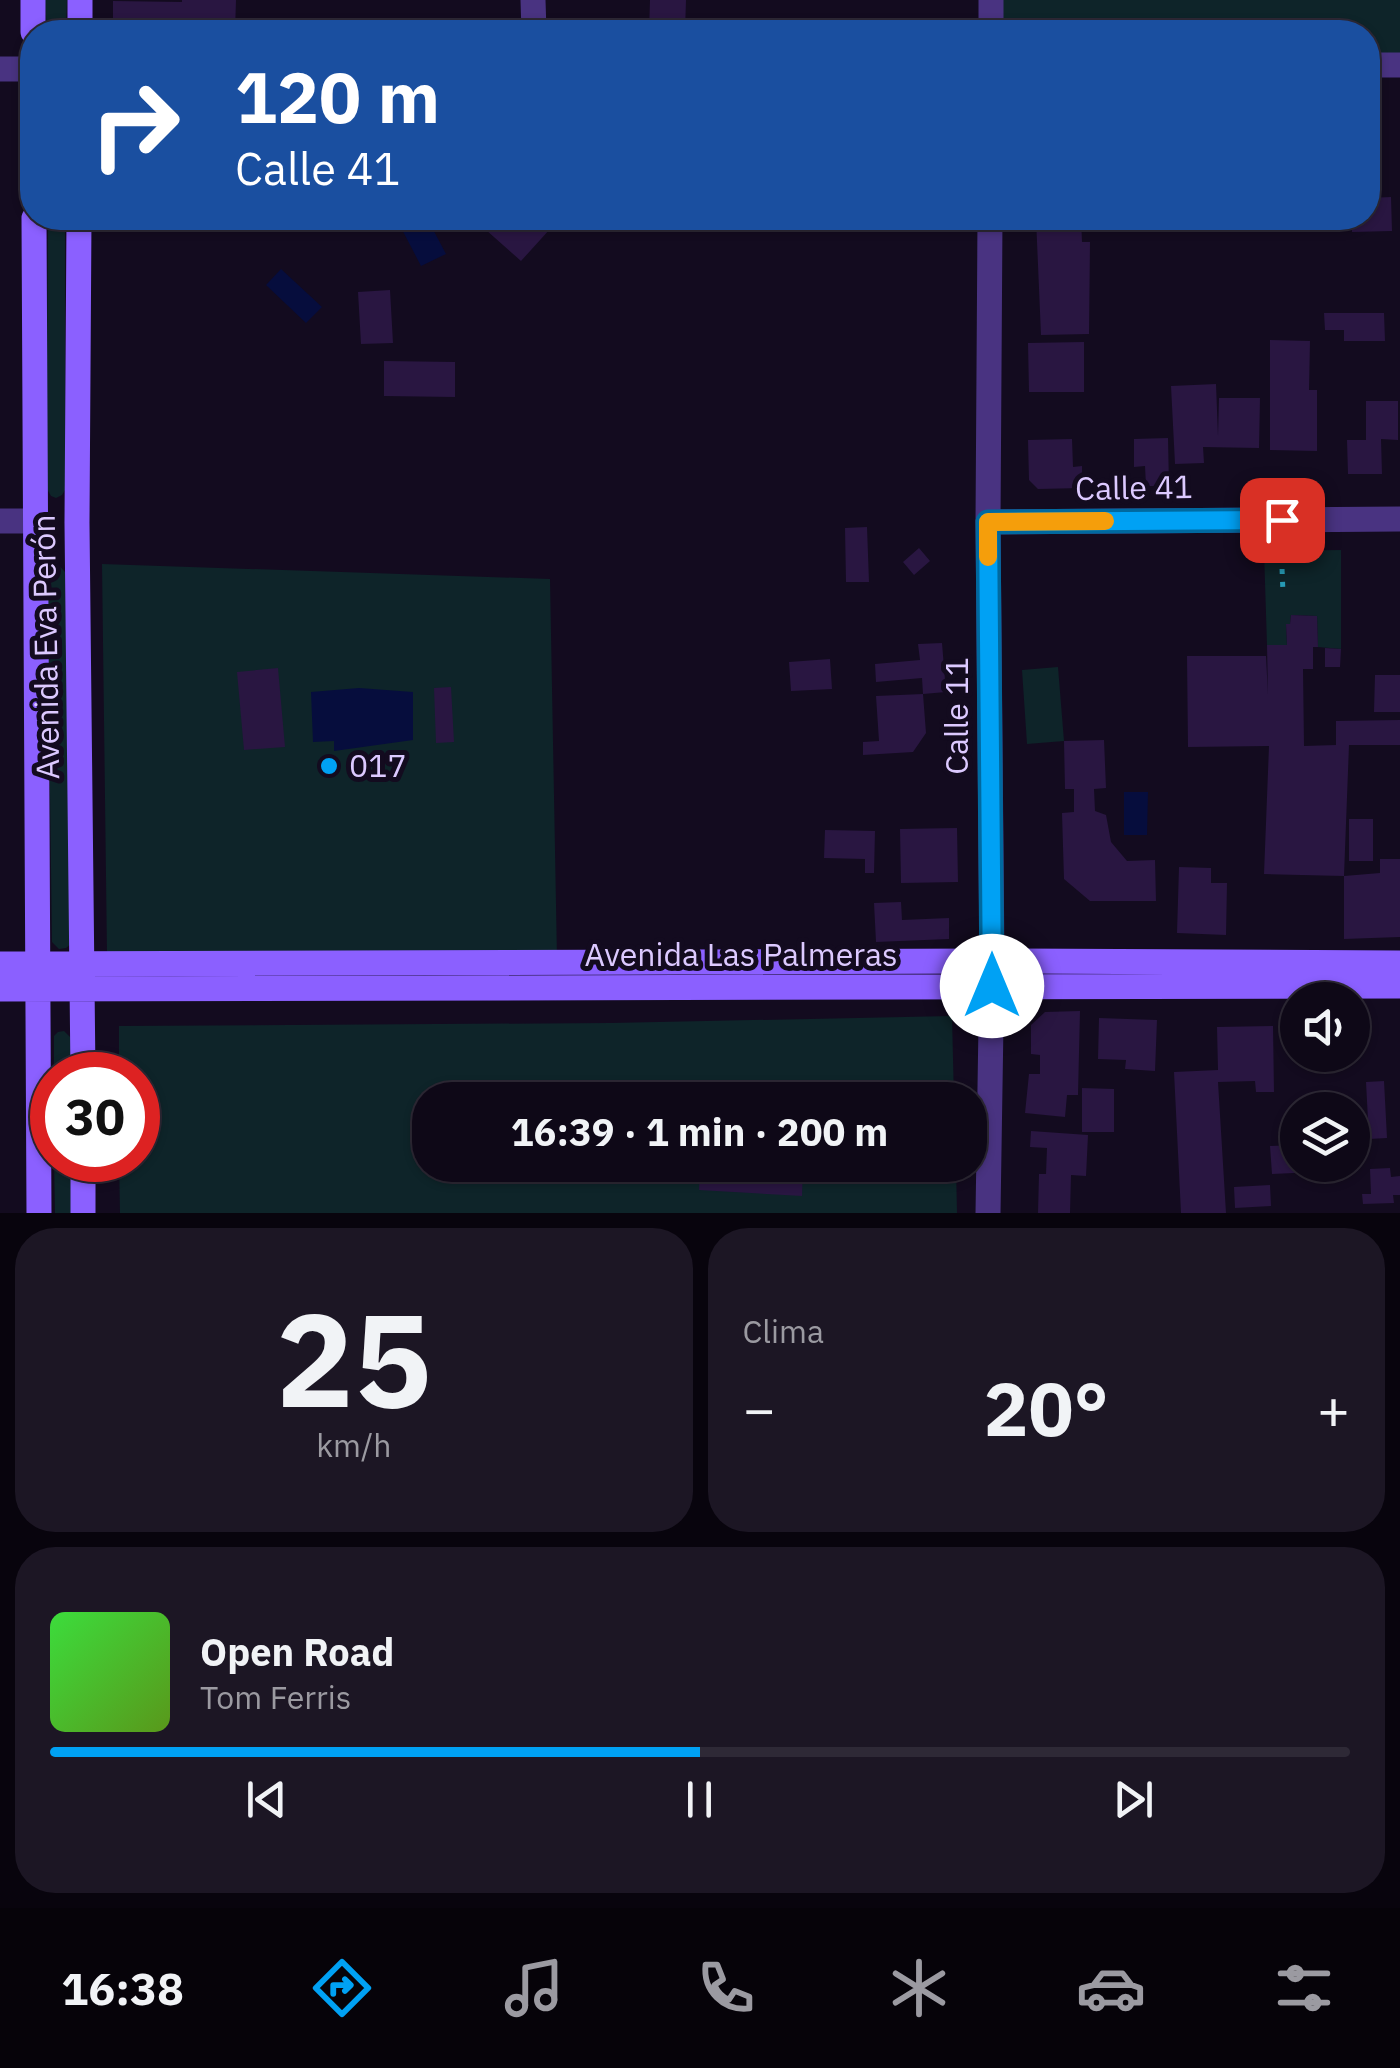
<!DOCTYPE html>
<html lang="es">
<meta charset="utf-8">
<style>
:root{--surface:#0e0817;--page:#1c1624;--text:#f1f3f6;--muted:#9b9aa1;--line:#2e2936;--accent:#00a1f4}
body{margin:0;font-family:"IBM Plex Sans",sans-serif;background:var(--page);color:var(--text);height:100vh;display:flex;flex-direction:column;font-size:38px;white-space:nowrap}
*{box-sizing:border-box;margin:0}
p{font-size:32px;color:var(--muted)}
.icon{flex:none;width:55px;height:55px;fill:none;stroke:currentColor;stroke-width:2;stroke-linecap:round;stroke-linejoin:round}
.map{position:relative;height:1213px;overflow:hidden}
.side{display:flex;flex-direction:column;gap:15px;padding:15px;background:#08040d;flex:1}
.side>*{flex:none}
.top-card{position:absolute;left:20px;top:20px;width:1360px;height:210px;border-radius:40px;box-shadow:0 2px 8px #0004,0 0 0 2px var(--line);background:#1a4fa0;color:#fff;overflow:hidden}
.fabs{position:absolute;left:1280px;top:982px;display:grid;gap:20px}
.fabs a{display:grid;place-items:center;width:90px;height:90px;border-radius:50%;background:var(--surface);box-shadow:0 2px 8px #0004,0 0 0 2px var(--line);font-size:50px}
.speed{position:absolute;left:30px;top:1052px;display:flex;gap:20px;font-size:50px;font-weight:700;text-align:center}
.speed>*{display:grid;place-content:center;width:130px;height:130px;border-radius:50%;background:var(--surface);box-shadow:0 2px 8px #0004,0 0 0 2px var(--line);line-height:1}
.speed .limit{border:15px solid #d22;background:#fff;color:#111}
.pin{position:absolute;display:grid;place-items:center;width:85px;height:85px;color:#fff;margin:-42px;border-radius:20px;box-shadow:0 5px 15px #0006}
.me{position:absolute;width:110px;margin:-55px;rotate:0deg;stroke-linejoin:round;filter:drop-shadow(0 0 8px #0008)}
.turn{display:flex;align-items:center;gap:35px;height:210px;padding:0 50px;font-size:45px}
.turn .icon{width:130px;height:130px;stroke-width:2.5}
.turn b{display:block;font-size:70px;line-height:85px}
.big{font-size:75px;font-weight:700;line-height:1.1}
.side .card{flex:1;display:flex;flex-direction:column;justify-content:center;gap:15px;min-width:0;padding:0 35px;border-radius:40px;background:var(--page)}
.side .dial{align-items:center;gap:0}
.dial b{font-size:130px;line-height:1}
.song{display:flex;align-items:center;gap:30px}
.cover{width:120px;height:120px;border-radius:15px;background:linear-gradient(135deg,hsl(120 70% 55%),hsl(90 70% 35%))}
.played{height:10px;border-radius:5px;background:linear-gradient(90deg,var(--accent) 50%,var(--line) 50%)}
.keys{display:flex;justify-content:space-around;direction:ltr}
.heat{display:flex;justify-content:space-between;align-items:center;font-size:55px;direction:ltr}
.side .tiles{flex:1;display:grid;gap:15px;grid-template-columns:1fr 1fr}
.card:last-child{grid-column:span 2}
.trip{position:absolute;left:412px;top:1082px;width:575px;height:100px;border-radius:40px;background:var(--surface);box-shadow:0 2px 8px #0004,0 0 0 2px var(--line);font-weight:700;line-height:100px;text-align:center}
.tabs{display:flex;height:160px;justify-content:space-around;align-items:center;background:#060309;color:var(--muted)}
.tabs .icon{width:70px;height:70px}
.tabs .selected{color:var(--accent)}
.tabs b{font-size:45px;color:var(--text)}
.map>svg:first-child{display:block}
.green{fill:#0e2429}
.water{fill:#060d3d}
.building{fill:#291641}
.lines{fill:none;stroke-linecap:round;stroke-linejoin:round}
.path{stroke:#279bb5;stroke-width:5;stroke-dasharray:5 8;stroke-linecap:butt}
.street{stroke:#493381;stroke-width:25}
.secondary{stroke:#8b60ff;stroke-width:25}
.route-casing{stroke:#00699f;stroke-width:25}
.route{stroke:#00a1f4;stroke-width:18}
.slow{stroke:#f59e0b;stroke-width:18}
.poi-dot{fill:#00a1f4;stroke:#130b1f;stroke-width:4}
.labels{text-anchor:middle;stroke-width:10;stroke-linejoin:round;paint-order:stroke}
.street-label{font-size:32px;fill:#dcc9ff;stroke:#130b1f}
.poi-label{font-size:32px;fill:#dcc9ff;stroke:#130b1f;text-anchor:start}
</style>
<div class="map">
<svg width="1400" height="1213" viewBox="0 0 1400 1213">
<rect width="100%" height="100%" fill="#130b1f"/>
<!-- green -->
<path class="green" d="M45 0H67L66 32H47Z
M991 0H1400V64H1368V32H991Z
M48 218H65V490L62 495 56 498 51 496 46 487Z
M1341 550V649L1318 647 1317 616 1291 615 1290 624H1286L1287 645H1267L1264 551Z
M56 562 65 572 72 943 66 948 59 949 52 942 47 569 50 563Z
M102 564 550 579 557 958 107 954Z
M1058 667 1064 741 1027 744 1022 670Z
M952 1016 954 1100H430V1165H956L957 1213H120L119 1160H138V1075H119V1026L611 1023Z
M64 1031 72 1039V1075H54V1036L58 1032Z
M54 1160H73L74 1213H55Z"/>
<!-- water -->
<path class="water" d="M396 218H427L446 254 421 266Z
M281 269 322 307 306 323 266 285Z
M359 688 413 692V740L334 751V741L313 742 311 692Z
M1124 792H1148L1147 835H1124Z"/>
<!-- building -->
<path class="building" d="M182 0H236L235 32H113V1L182 2Z
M650 0H686L685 32H649Z
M1391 197 1392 231 1352 232V218H1368V198Z
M481 218H560L521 261 477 222Z
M1036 218H1081L1082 242H1090L1089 334 1041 335Z
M390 290 393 343 361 344 358 292Z
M1324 313H1384L1385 341H1344V330H1325Z
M1270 340 1310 341 1309 390H1317V451L1270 450Z
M1084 342V392H1029L1028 343Z
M384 361 455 362V397L384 396Z
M1216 384 1218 436 1219 398H1260L1259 448 1203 447 1204 463 1175 464 1171 386Z
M1366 401H1398V440L1381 439 1382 474H1348L1347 440H1366Z
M1168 438 1169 486H1146L1145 466 1134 467V439Z
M1072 439 1073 467 1082 466V488L1038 489 1029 480 1028 440Z
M867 527 869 582H846L845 528Z
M919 548 930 561 914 575 903 562Z
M1291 615 1317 616 1318 647H1313V669H1303L1304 746 1336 745V721L1400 720V745H1349L1344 876 1264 874 1269 746 1188 747 1187 656H1266L1268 695 1267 645H1287L1286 624H1290Z
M942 643 946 692 923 694 922 678 876 682 875 664 920 660 918 644Z
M1325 648 1341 649 1340 667H1325Z
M830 659 832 689 791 691 789 662Z
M278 668 285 747 244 750 237 672Z
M1375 675H1400V712H1374Z
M451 687 454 742 436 743 434 688Z
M923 694 926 733 913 752 863 755V742L879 741 876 696Z
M1104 740 1106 788 1094 789 1095 811 1106 815 1111 842 1127 861 1155 860 1156 901H1090L1064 879 1062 813 1074 812V789H1065L1064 741Z
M1349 819H1373V861H1349Z
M957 828 958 882 901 883 900 829Z
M825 830 875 831 874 873H865V859L824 858Z
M1380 859H1400V937L1344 939V876L1380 873Z
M1179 867 1211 868V883H1227L1226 935 1177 933Z
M901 902 902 920 949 918V939L876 942 874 903Z
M1080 1011 1078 1095H1067L1065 1117 1025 1113 1029 1074H1040V1055L1031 1054V1025L1045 1012Z
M1099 1018 1157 1020 1155 1071 1125 1069 1126 1060 1098 1059Z
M1273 1026 1274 1092H1256L1255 1081 1218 1082 1226 1213H1181L1174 1072 1218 1070 1217 1027Z
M1384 1081 1387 1138 1369 1139 1366 1082Z
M1082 1088 1114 1089V1132H1082Z
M1031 1131 1088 1135 1086 1176 1071 1175 1070 1213H1038L1039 1174H1046L1047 1148 1030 1147Z
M1298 1145V1165H1315L1316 1172 1272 1174 1270 1146Z
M700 1165H803L802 1196 699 1190Z
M1390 1168 1391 1177 1400 1176V1195H1393L1394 1203 1363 1204 1362 1194H1371L1370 1169Z
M1270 1185 1271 1206 1235 1208 1234 1187Z"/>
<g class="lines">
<!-- path -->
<path class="path" d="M1281 543 1283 593"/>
<!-- street -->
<path class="street" d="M533 0 534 32
M991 0V32
M1368 65H1400
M0 69H32
M0 521H35
M988 522 1400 519
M988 1213 992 961 988 522 990 218"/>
<!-- secondary -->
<path class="secondary" d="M33 32V0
M80 32V0
M34 218 39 1213
M79 218 77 523 83 1075
M0 964 992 961 1400 963
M0 989 1400 986
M83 1160V1213"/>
</g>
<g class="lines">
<!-- route casing -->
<g class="route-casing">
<path id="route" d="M992 986 988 522 1282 520"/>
</g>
<!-- route -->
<use href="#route" class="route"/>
<!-- slow -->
<path class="slow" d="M988 557V522L1105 521"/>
</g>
<!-- markers -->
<circle class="poi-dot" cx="329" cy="766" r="10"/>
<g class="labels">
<!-- street labels -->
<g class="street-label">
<text transform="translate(1134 488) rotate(-1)" y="11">Calle 41</text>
<text transform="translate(46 647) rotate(-91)" y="11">Avenida Eva Perón</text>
<text transform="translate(957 716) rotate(-90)" y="11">Calle 11</text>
<text x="741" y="966">Avenida Las Palmeras</text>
</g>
<!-- poi labels -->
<g class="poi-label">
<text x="349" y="777">017</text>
</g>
</g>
</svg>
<div class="fabs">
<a><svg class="icon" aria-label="sound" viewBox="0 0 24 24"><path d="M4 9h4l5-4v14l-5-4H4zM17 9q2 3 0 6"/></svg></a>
<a><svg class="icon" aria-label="layers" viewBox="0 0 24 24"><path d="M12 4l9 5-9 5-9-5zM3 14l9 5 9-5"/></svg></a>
</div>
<div class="speed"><div class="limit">30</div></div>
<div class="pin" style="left:1282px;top:520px;background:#d93025"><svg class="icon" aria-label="arrive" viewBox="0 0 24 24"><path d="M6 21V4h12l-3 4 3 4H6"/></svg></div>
<svg class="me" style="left:992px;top:986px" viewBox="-20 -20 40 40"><circle r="19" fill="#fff"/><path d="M0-13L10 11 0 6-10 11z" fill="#00a1f4"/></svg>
<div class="trip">16:39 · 1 min · 200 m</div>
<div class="top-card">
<div class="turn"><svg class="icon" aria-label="right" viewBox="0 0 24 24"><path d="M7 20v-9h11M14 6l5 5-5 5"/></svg><div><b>120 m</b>Calle 41</div></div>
</div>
</div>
<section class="side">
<div class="tiles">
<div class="card dial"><b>25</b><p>km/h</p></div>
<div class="card"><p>Clima</p>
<div class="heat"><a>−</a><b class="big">20°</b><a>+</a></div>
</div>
<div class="card">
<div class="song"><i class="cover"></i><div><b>Open Road</b><p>Tom Ferris</p></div></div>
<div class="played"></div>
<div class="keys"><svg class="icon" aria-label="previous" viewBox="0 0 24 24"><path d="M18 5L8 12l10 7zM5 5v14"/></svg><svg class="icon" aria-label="pause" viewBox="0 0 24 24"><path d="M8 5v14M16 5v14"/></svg><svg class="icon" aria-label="next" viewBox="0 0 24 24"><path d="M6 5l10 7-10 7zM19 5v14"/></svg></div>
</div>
</div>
</section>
<nav class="tabs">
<b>16:38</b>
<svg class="icon selected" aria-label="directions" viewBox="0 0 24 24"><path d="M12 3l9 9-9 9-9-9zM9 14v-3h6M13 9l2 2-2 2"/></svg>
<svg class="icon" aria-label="music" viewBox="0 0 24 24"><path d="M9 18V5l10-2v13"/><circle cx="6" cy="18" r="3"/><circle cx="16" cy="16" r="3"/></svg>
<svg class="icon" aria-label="phone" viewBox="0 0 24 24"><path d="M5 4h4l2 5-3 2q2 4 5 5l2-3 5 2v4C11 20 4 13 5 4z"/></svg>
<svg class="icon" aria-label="climate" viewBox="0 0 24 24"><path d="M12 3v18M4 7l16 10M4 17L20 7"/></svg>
<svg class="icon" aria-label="car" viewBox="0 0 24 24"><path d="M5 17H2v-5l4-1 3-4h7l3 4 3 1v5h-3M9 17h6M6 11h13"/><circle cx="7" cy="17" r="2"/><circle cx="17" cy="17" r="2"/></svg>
<svg class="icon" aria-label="filters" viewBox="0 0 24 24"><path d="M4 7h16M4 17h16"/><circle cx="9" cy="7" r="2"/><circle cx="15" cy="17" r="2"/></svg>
</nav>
